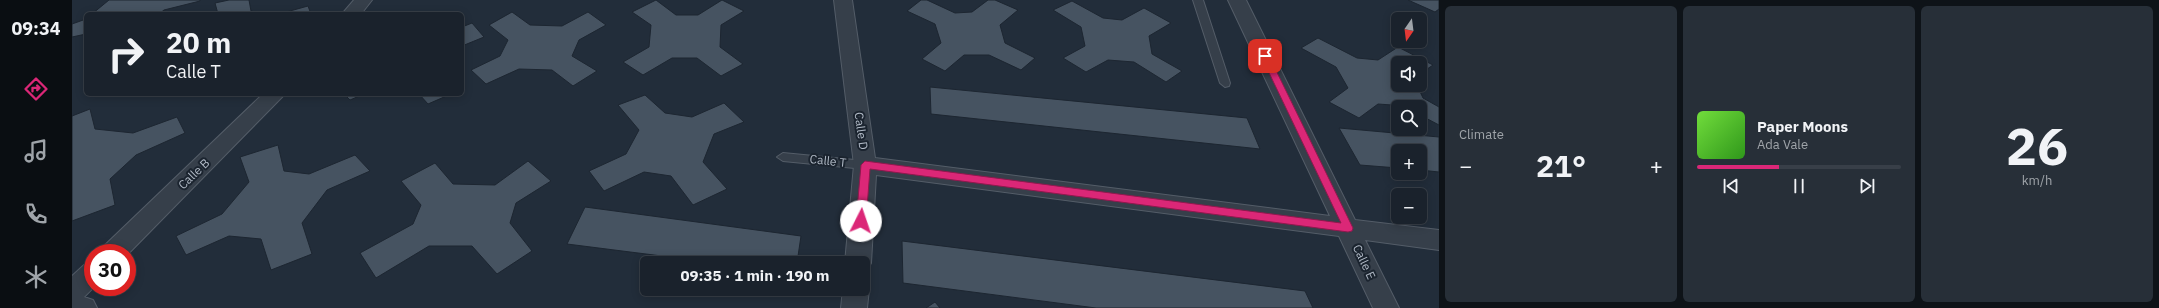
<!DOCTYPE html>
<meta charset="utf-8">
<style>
:root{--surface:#1a222c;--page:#272f38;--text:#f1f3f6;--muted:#9fa4a9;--line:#383f48;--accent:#db2777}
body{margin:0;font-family:"IBM Plex Sans",sans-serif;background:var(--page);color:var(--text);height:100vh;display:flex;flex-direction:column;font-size:15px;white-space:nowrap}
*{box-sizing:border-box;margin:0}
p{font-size:13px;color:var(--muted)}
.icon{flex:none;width:22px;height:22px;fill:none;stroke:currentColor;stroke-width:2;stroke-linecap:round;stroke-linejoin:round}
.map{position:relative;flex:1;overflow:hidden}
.details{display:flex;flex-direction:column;gap:6px;padding:6px;background:#0e1318;width:720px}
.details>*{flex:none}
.hud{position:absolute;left:12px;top:12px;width:380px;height:84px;border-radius:6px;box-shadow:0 2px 10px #0003,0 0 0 1px var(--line);background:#1a222c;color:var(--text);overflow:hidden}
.needle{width:26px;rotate:194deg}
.tools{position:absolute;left:1319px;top:12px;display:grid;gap:8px}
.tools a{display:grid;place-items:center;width:36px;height:36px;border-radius:6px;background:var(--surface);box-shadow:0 2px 10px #0003,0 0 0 1px var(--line);font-size:20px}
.speed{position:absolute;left:12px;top:244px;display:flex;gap:8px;font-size:20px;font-weight:700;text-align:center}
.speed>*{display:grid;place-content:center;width:52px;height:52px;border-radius:50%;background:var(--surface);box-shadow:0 2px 10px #0003,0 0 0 1px var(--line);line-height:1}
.speed .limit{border:6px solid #d22;background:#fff;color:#111}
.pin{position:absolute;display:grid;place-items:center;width:34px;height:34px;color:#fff;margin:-17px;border-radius:8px;box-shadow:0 2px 6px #0006}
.me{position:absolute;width:44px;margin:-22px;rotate:4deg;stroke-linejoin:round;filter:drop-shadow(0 0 3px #0008)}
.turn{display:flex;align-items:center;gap:14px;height:84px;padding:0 16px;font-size:18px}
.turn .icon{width:52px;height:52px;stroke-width:2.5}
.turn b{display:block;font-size:28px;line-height:34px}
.big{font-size:30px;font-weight:700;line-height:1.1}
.details .tile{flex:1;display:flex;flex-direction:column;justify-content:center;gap:6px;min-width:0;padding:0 14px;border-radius:6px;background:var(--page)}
.details .dial{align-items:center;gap:0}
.dial b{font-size:52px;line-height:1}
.song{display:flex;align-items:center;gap:12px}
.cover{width:48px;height:48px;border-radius:6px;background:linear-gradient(135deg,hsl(100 70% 55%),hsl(110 70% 35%))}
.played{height:4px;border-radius:2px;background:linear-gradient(90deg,var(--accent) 40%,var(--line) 40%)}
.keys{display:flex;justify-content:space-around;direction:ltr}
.heat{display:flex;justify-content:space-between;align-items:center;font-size:22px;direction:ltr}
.details .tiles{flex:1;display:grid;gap:6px;grid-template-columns:repeat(3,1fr)}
.trip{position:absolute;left:568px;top:256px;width:230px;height:40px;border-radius:6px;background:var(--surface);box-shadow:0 2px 10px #0003,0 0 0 1px var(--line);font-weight:700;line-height:40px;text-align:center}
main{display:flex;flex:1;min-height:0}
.menu{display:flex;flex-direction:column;width:72px;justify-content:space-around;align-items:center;background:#0a0e12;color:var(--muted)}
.menu .icon{width:28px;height:28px}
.menu .selected{color:var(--accent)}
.menu b{font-size:18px;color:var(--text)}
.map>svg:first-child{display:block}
.building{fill:#465361;stroke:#1d2631}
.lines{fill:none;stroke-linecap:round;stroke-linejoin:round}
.lane-casing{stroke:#545d68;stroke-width:2}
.street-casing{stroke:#545d68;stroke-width:2}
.lane{fill:#363f4a;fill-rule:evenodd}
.street{fill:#363f4a;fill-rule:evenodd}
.route{fill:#db2777;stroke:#8e194d}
.labels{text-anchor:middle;stroke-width:4;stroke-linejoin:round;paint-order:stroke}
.street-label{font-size:12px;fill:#b1bac6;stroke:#1b242f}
</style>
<main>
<nav class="menu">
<b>09:34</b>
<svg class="icon selected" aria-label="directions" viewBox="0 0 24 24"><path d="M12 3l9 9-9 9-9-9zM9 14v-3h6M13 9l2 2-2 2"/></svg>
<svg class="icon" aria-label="music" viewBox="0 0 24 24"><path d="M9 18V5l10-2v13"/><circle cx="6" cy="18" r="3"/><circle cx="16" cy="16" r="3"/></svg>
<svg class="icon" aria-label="phone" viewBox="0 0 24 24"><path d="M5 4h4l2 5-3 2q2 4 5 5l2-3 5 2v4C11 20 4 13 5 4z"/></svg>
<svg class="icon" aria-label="climate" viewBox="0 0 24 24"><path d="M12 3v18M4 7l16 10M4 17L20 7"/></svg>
</nav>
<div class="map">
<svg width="1367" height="308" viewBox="0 0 1367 308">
<rect width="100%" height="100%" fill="#222d3a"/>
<!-- building -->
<path class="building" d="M37 0H128V1L92 10 87 14H20Z
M157 0H177L179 11 191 14H146L143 3Z
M584 0 604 15H626L650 0 672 11 649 25 648 47 671 64 649 76 625 58H600L571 75 551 62 577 47 579 25 560 12Z
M849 0H855L883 13 900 12 916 0H923L946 10 928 25 933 43 963 58 949 70 917 55H892L873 71 850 59 869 43 863 24 835 11Z
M1336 0H1367V9L1363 12Z
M1000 1 1031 18 1050 20 1072 8 1099 23 1077 36 1080 54 1110 71 1094 82 1062 62 1036 60 1014 72 991 58 1013 46 1009 27 981 10Z
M236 6 239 14H207Z
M440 12 458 25 490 26 516 12 534 25 507 40 500 56 525 71 501 86 480 70 447 69 414 84 399 70 428 56 436 40 417 25Z
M14 19V34L0 37V24Z
M400 23 412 37 390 46V27Z
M1246 38 1285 58 1306 60 1326 47 1361 65 1348 74V63H1326V85H1345L1351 98 1367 107V125L1348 115V107L1306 104 1287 118 1257 102 1276 88 1264 67 1229 48Z
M858 87 1175 118 1188 149 859 114Z
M272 94H292L278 100Z
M347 94H379L356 104Z
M573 95 593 113 620 117 652 103 672 122 642 134 631 162 655 189 621 205 599 176 572 172 532 191 517 171 554 154 567 130 546 105Z
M18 109 23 129 61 133 105 117 113 133 64 155 38 179 43 205 0 221V116Z
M1267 128 1367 137V172L1348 170V151H1326V168L1288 165Z
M206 145 212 171 237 174 283 155 298 171 255 190 230 223 240 254 199 270 189 239 157 236 114 255 104 236 150 214 177 182 168 157Z
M456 161 479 181 444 203 438 223 460 251 425 274 400 246H357L304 278 288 253 341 224 349 205 329 181 363 163 381 184 423 185Z
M513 207 729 236 725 263H645L495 244Z
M830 241 1233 291 1241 308H1024L831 283Z
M863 302 868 308H854Z"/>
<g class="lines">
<!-- lane casing -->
<g class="lane-casing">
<path id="lane" d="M1121 0H1131L1158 83 1157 86 1153 87 1148 83Z
M711 153 793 161 799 165 793 169 711 161 705 157Z"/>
</g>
<!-- street casing -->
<g class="street-casing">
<path id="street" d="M282 0H300L289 14H270Z
M762 0H780L803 158 1258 216 1156 0H1174L1283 220 1367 230V250L1293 240 1327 308H1301L1267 236 804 175 799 263 795 270 791 272V263H773L782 165Z
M191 94H213L55 255V253H29L32 246Z
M21 261 22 287 12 297 21 300 25 308H0V276L12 265Z
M791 281 797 289 795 308H769L771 289H791Z"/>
</g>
<!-- lane -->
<use href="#lane" class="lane"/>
<!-- street -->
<use href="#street" class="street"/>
</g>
<!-- route -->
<path class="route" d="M1190 54 1197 56 1281 228 1280 231 1276 232 798 169 794 221 789 225 784 221 789 165 793 161 1269 223 1189 56Z"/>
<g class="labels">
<!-- street labels -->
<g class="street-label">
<text transform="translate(789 131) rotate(82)" y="4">Calle D</text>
<text transform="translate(756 161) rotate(6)" y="4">Calle T</text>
<text transform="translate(122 174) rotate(-44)" y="4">Calle B</text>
<text transform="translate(1292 262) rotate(65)" y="4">Calle E</text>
</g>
</g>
</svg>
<div class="tools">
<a><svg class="needle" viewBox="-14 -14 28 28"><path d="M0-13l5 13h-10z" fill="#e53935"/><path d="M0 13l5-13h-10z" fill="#9fa4a9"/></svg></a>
<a><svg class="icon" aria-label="sound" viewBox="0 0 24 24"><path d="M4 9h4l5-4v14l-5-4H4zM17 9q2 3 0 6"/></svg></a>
<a><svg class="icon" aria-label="search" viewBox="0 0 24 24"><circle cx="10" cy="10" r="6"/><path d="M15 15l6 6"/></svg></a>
<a>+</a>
<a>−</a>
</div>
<div class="speed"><div class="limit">30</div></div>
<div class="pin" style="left:1193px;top:56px;background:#d93025"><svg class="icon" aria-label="arrive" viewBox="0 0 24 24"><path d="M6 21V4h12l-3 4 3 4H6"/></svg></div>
<svg class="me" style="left:789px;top:221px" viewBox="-20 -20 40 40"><circle r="19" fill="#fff"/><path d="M0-13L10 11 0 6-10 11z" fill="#db2777"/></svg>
<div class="trip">09:35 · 1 min · 190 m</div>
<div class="hud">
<div class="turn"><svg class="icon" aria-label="right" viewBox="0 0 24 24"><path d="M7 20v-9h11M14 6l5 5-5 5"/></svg><div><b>20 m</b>Calle T</div></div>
</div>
</div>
<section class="details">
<div class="tiles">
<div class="tile"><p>Climate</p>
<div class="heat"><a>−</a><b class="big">21°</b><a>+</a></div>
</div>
<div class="tile">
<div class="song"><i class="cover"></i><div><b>Paper Moons</b><p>Ada Vale</p></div></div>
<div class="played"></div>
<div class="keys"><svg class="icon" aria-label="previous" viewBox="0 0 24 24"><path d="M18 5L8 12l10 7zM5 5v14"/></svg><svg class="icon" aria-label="pause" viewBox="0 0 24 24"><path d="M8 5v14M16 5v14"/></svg><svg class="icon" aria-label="next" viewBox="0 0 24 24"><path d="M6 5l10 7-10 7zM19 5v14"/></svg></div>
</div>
<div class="tile dial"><b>26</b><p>km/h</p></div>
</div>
</section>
</main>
